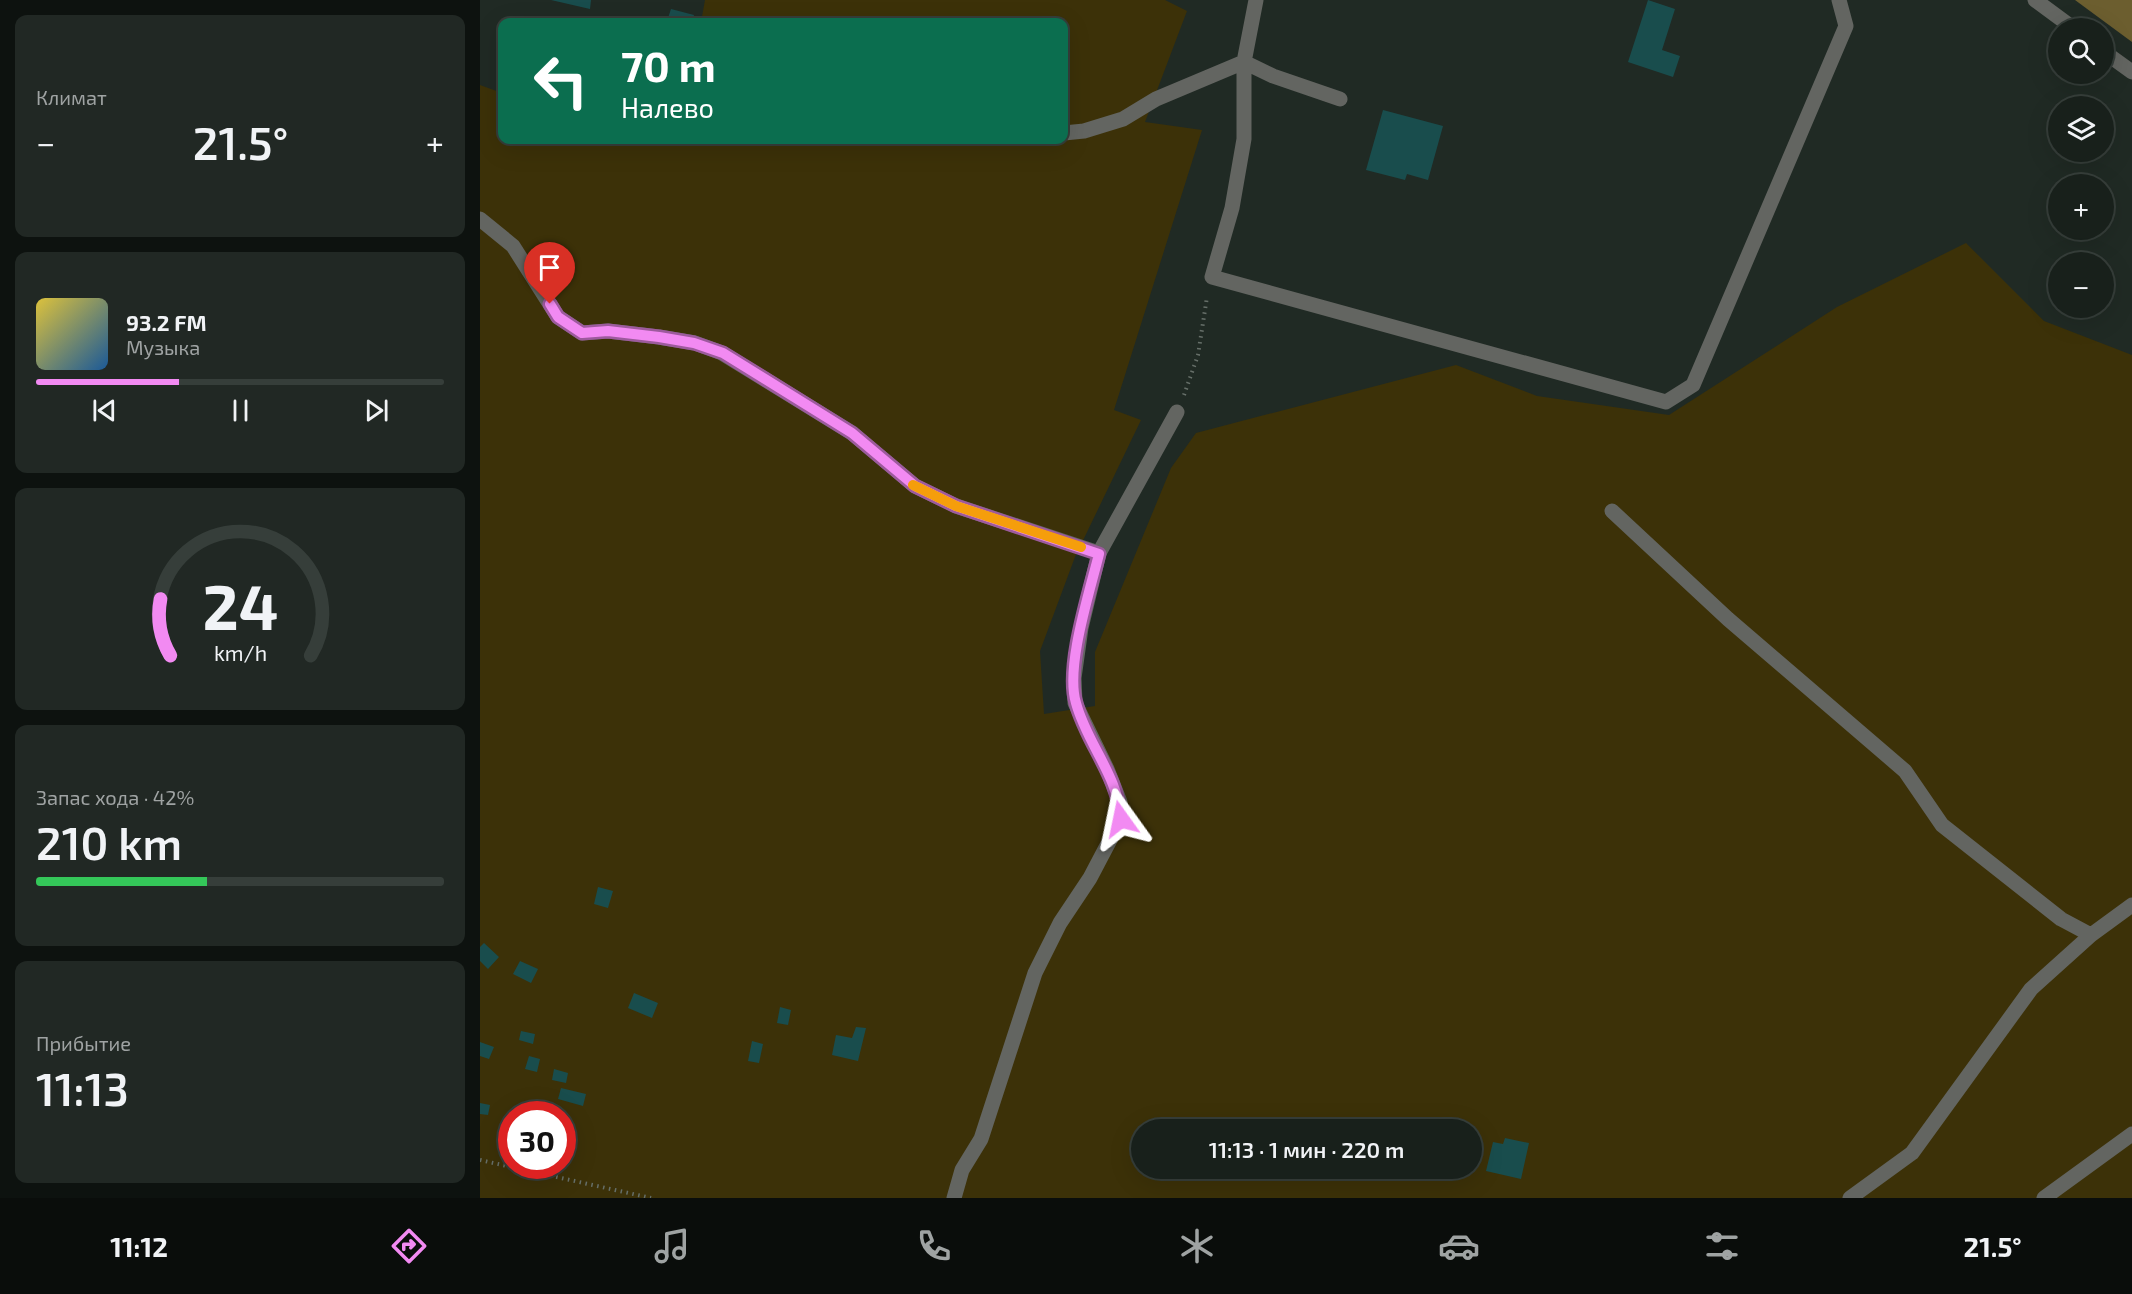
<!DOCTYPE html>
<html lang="ru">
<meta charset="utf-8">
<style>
:root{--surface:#18201b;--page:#212824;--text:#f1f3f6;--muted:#9fa3a3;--line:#363e3a;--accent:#f28af2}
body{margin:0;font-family:"Exo 2",sans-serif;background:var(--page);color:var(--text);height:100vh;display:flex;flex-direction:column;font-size:22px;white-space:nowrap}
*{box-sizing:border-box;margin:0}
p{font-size:20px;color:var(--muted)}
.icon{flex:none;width:33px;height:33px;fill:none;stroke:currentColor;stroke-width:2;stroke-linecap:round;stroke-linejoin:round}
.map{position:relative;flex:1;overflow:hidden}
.panel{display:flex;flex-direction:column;gap:15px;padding:15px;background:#0d120f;width:480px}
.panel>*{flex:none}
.banner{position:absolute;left:18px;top:18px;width:570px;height:126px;border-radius:12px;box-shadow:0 6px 24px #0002,0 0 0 2px var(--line);background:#0b6e4f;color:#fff;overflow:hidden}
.tools{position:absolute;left:1568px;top:18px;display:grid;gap:12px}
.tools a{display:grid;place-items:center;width:66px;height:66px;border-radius:50%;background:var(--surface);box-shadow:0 6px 24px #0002,0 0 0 2px var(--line);font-size:30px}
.speed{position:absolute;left:18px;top:1101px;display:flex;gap:12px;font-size:30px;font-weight:700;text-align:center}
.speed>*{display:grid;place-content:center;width:78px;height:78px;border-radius:50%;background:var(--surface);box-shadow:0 6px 24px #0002,0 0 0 2px var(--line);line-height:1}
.speed .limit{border:9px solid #d22;background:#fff;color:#111}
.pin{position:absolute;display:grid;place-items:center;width:51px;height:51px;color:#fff;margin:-62px -26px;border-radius:50% 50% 50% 0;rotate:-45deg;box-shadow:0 0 6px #0007}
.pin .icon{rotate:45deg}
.me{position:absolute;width:66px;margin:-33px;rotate:348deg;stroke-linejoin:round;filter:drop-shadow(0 0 4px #0008)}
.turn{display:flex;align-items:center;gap:21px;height:126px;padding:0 24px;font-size:27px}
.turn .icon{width:78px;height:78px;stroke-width:2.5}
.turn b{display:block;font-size:42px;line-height:51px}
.big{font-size:45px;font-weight:600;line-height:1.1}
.panel .widget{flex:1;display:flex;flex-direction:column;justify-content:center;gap:9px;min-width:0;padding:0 21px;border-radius:12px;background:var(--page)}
.panel .dial{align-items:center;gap:0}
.dial svg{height:156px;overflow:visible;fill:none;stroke:var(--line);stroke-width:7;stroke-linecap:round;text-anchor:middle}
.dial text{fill:var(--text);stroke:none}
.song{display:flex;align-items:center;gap:18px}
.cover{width:72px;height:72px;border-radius:9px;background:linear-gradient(135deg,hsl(50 70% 55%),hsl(210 70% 35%))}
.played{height:6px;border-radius:3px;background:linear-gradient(90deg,var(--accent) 35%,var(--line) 35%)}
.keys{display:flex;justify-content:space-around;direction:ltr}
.heat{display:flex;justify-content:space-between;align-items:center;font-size:33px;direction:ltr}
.charge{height:9px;border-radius:4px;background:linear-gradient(90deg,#34c759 42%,var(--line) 0)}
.trip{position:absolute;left:651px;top:1119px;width:351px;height:60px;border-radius:30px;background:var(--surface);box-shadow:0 6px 24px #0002,0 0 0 2px var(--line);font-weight:600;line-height:60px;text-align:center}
.menu{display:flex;height:96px;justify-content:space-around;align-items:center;background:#0a0d0b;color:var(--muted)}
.menu .icon{width:42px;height:42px}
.menu .active{color:var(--accent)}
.menu b{font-size:27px;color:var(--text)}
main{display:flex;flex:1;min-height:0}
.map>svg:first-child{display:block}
.green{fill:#3c3108;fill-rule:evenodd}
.forest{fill:#6c5e2f}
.building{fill:#194d4d}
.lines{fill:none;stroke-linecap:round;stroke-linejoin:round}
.path{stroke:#666f69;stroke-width:4;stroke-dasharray:1.5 4.5;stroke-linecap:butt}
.minor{stroke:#636561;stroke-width:15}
.route-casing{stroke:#9d5a9d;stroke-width:15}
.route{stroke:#f28af2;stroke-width:10}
.slow{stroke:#f59e0b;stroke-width:10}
</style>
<main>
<section class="panel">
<div class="widget"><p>Климат</p>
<div class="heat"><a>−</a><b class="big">21.5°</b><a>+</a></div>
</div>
<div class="widget">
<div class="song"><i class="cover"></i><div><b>93.2 FM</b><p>Музыка</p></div></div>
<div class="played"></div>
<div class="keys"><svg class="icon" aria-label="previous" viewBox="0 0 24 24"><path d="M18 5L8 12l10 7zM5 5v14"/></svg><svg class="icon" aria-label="pause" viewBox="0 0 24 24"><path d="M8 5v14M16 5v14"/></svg><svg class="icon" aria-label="next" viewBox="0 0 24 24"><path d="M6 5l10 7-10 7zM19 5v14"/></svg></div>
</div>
<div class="widget dial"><svg viewBox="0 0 100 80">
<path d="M14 69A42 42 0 1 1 86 69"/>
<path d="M14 69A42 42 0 0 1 9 40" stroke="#f28af2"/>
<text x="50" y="56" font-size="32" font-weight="700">24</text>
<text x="50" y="72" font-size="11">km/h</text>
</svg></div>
<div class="widget"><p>Запас хода · 42%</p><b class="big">210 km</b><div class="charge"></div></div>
<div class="widget"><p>Прибытие</p><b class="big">11:13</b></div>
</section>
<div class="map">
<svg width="1652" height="1198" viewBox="0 0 1652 1198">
<rect width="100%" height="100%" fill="#202a24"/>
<!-- green -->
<path class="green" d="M225 0H685L707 11 665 122 722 130 634 410 661 420 595 557 560 651 564 714 615 706V652L691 468 716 433 976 365 1057 396 1189 415 1357 307 1486 243 1564 321 1652 355V1198H0V85L22 93V140H584V22H221ZM32 1114H82V1166H32ZM662 1130H992V1168H662Z"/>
<!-- forest -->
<path class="forest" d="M1595 0H1652V42Z"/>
<!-- building -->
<path class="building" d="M71 0H111L110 9Z
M1168 0 1195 9 1182 50 1200 56 1193 77 1148 62Z
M191 9 214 15 212 22 187 21Z
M903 110 963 126 948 180 927 174 925 180 886 170Z
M118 887 133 891 128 908 114 904Z
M4 943 19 957 8 969 0 961V947Z
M40 961 58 969 51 983 33 974Z
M154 993 178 1003 172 1018 148 1008Z
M300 1007 311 1010 308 1025 297 1023Z
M376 1027 386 1028 378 1061 352 1055 356 1035 372 1038Z
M41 1031 55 1034 53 1044 39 1040Z
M272 1041 283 1044 279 1063 268 1061Z
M0 1042 14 1047 9 1059 0 1056Z
M49 1056 60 1059 57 1072 45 1069Z
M74 1069 88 1073 86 1083 72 1080Z
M81 1088 106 1094 103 1106 78 1099Z
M0 1103 10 1105 8 1115 0 1114Z
M1025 1138 1049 1143 1041 1179 1006 1171 1013 1142 1023 1144Z"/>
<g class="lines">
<!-- path -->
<path class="path" d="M704 395 718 355 727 297
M0 1160 171 1198"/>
<!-- minor -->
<path class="minor" d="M776 0 764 62V139L752 208 732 277 1186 402 1213 385 1366 26 1359 0
M1555 0 1593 28
M1623 51 1652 72
M584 133 604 131 643 119 676 99 764 62 793 76 860 99
M0 219 33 246 78 317 102 333 128 331 179 337 215 343 242 353 372 433 435 486 476 506 619 553
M1132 511 1248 619 1425 771 1462 825 1581 919 1611 935
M474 1198 482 1170 501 1139 555 973 580 923 610 878 641 819 640 802 627 769 595 703 594 678 601 628 619 553 697 412
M1370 1198 1432 1153 1551 989 1611 935 1652 905
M1564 1198 1652 1134"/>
</g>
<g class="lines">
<!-- route casing -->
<g class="route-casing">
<path id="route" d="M70 304 78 317 102 333 128 331 179 337 214 343 243 353 372 433 435 486 476 506 619 554C610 591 585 667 596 703 607 744 638 775 641 819"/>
</g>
<!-- route -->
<use href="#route" class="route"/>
<!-- slow -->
<path class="slow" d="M433 485 476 506 601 547"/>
</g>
</svg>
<div class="tools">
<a><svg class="icon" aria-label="search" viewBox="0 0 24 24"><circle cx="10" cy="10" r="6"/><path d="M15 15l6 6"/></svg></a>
<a><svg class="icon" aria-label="layers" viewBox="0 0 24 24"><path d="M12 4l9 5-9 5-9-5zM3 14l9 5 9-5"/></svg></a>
<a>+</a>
<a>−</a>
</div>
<div class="speed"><div class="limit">30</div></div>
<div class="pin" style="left:70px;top:304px;background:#d93025"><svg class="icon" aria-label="arrive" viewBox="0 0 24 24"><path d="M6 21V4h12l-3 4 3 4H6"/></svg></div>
<svg class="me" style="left:641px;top:819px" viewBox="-20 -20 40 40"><path d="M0-17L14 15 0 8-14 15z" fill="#f28af2" stroke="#fff" stroke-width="4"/></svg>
<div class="trip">11:13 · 1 мин · 220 m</div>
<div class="banner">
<div class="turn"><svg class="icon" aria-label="left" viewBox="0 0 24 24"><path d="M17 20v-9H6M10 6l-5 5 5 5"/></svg><div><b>70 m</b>Налево</div></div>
</div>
</div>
</main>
<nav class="menu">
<b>11:12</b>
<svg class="icon active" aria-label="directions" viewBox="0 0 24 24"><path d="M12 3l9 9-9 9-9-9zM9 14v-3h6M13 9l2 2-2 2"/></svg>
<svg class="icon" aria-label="music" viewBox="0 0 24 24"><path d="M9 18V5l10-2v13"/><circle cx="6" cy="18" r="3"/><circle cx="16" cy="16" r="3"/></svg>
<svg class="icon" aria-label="phone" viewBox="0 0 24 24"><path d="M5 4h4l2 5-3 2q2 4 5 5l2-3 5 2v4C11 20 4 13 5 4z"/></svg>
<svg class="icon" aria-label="climate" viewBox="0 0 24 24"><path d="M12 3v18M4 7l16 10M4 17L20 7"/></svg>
<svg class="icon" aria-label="car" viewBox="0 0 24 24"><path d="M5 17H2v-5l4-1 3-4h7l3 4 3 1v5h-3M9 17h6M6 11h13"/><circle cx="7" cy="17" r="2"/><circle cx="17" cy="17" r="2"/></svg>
<svg class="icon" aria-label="filters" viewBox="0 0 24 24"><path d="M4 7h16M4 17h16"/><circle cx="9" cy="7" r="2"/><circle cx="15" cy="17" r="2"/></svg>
<b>21.5°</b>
</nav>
